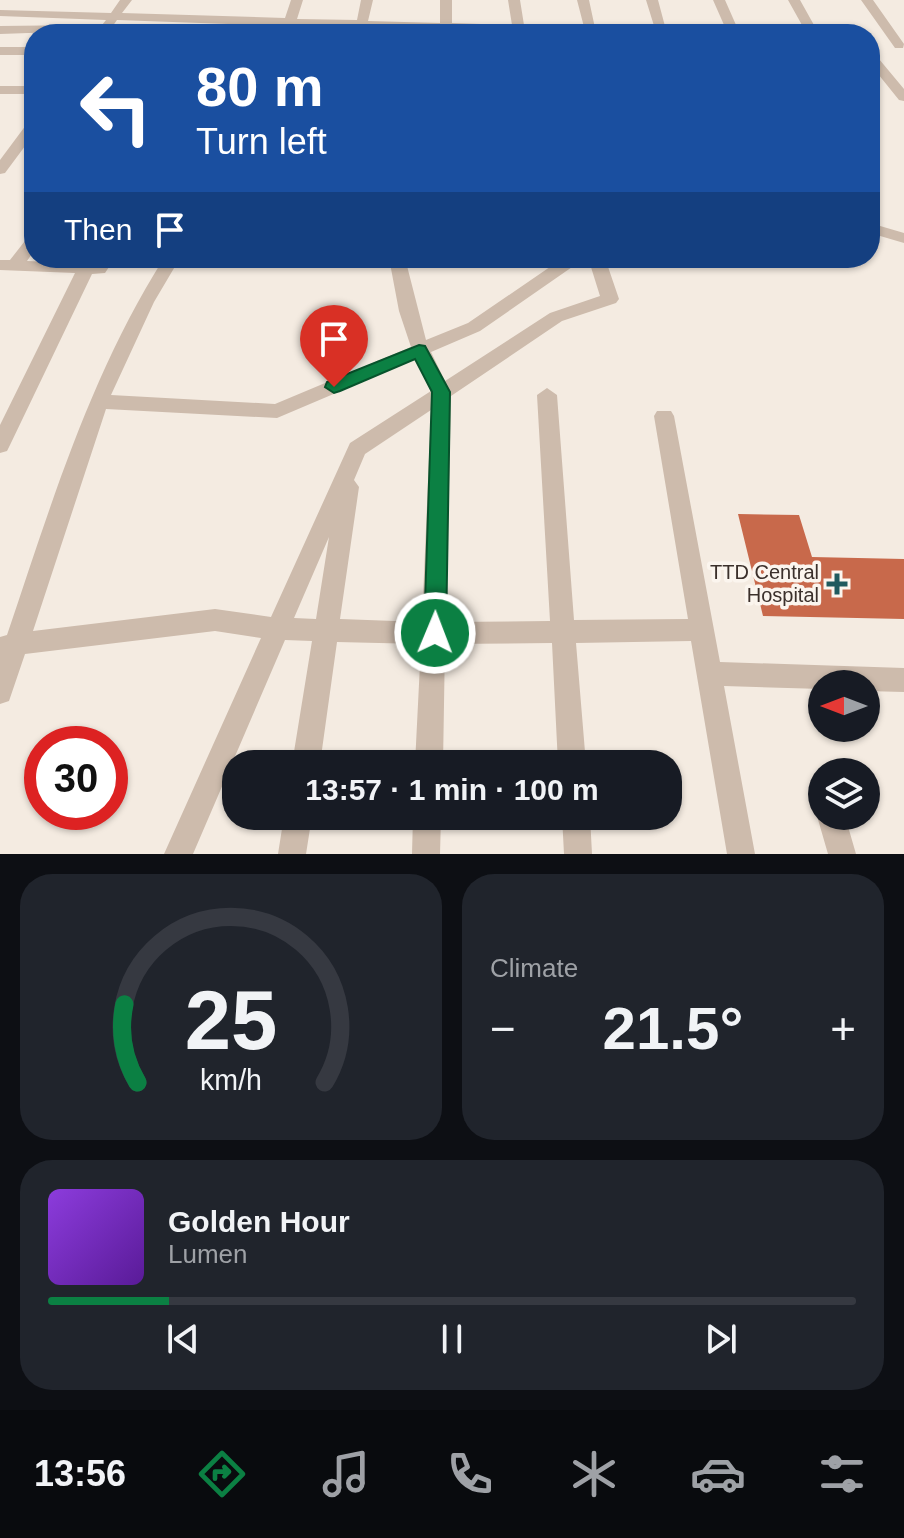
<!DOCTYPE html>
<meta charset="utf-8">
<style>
:root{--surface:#171b24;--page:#20242c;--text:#f1f3f6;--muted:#9ea1a6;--line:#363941;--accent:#0b8043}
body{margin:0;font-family:Arial,sans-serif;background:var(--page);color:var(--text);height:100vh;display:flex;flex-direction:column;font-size:30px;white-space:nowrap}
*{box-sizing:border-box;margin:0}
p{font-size:26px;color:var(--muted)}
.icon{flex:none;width:44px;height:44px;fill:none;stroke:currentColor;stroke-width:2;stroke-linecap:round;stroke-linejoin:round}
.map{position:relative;height:854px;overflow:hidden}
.panel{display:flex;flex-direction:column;gap:20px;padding:20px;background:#0d0f14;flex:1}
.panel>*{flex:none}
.guide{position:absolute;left:24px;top:24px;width:856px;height:244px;border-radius:32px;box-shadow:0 2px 6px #0004;background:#1a4fa0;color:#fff;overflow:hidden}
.needle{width:52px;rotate:270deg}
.controls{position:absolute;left:808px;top:670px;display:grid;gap:16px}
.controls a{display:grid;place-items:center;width:72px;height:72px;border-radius:50%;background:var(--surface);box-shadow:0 2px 6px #0004;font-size:40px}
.speed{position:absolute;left:24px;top:726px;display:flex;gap:16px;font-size:40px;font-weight:700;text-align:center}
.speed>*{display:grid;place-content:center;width:104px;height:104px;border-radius:50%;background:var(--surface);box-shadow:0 2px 6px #0004;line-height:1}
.speed .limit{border:12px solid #d22;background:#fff;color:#111}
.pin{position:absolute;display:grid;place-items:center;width:68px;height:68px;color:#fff;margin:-82px -34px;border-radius:50% 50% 50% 0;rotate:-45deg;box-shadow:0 0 8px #0007}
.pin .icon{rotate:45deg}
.me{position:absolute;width:88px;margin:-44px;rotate:1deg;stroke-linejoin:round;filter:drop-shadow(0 0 6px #0008)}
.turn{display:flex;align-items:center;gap:28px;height:168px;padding:0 40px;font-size:36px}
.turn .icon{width:104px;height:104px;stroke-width:2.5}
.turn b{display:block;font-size:56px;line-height:68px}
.then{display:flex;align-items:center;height:76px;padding:0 40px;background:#0003;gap:16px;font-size:30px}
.big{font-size:60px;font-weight:700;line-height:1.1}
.panel .widget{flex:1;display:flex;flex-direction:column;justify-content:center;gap:12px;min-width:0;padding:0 28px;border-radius:32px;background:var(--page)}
.panel .dial{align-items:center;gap:0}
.dial svg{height:208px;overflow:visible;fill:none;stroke:var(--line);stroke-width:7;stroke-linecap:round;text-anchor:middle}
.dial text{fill:var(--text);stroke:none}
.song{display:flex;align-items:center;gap:24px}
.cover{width:96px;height:96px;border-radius:12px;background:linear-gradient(135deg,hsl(270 70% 55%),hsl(270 70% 35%))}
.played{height:8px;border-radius:4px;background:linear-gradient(90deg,var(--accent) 15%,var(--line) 15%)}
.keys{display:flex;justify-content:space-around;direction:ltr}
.heat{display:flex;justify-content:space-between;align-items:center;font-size:44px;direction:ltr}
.panel .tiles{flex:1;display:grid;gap:20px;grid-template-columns:1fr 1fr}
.widget:last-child{grid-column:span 2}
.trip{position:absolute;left:222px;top:750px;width:460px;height:80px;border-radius:32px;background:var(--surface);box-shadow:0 2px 6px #0004;font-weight:700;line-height:80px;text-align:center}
.dock{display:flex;height:128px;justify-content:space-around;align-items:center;background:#090b0e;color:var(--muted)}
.dock .icon{width:56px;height:56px}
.dock .current{color:var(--accent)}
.dock b{font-size:36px;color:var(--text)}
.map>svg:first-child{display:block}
.building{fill:#c8694b}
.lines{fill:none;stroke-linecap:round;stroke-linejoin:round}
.minor{fill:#cdbbac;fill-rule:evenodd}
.route{fill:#0b8043;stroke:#07532c;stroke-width:2}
.poi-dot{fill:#1f5a5e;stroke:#fbf5ee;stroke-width:3}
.labels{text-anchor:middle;stroke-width:7;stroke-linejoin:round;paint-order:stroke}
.poi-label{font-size:20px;fill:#3b302b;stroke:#fbf5ee;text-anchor:end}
</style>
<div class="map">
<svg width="904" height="854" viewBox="0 0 904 854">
<rect width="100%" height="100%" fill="#f4ebe1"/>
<!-- building -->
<path class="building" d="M738 514 799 515 812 557 904 559V619L763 616Z"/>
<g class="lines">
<!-- minor -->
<path class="minor" d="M120 0H132L122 13 285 18 291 0H303L297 19 357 20 361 0H373L368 21 440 23V0H452V23L512 25 508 0H520L524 25 584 27 577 0H589L595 28 655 29 646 0H658L666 30H693L699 34H513L117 20 107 34H95L106 20 0 16V10L111 13Z
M713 0H725L740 34H728Z
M788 0H800L819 34H807Z
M861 0H873L904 44 903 48H895Z
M0 26 86 25 92 28 86 31 0 34Z
M0 47H34V55H0Z
M870 52 874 53 904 89V101L899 100 870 64Z
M0 86H34V94H0Z
M34 120V134L5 173 0 174V160L29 121Z
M870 223 904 233V243L870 233Z
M34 235V251L27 261 94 264 98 258H115L105 273 92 274 10 445 7 451 0 453V425L75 273 0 270V260H10L28 237Z
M164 258H180L154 302 111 395 275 404 411 347 399 311 389 258H405L426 340 468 323 563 258H605L619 299 616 303 562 321 451 396 446 622 550 621 537 395 547 388 557 395 574 620 688 619 654 416 657 411H671L674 416 720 662 904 668V692L866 691V684H822V689L724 686 755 854H727L691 641 576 643 586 764H558L552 643 445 644 443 764H415L421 644 337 642 320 764H292L312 641 285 640 193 854H164L261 638 215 631 25 654 9 701 0 704V637L7 635C51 505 90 375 164 258ZM590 264 600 296 550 313 445 381 431 352 480 331 575 265ZM416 359 431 391 350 443 271 617 215 609 33 631 106 409 277 418ZM431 410 422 622 340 619 359 487 354 480 365 454ZM329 537 316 619 294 618Z
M821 806 822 816H845L856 854H828L817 816Z
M284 816H312L306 854H278Z
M413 816H441L440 854H412Z
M562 816H590L592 854H564Z"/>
</g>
<!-- route -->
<path class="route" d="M419 345 425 346 450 392 446 633 443 640 435 643 427 640 424 633 432 392 415 359 340 391 334 393 325 387 327 382Z"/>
<!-- markers -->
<path class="poi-dot" d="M833 572h8v8h8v8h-8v8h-8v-8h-8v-8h8z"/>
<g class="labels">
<!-- poi labels -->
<g class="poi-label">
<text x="819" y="579">TTD Central<tspan x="819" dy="23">Hospital</tspan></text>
</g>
</g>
</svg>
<div class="controls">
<a><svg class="needle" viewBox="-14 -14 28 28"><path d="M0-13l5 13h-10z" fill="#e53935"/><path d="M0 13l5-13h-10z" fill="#9ea1a6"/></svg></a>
<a><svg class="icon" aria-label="layers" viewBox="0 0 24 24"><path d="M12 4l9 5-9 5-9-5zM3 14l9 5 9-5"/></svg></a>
</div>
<div class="speed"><div class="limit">30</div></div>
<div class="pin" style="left:334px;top:387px;background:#d93025"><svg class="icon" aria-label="arrive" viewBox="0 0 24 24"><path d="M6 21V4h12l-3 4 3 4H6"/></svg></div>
<svg class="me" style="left:435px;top:633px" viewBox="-20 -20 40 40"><circle r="17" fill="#0b8043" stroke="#fff" stroke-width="3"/><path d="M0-11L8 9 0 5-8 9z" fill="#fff"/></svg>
<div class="trip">13:57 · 1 min · 100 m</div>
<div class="guide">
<div class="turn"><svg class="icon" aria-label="left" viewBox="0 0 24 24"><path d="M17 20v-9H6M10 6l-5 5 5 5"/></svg><div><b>80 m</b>Turn left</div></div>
<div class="then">Then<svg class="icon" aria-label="arrive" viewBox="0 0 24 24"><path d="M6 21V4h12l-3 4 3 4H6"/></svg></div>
</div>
</div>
<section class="panel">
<div class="tiles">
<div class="widget dial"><svg viewBox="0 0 100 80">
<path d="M14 69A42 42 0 1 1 86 69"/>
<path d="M14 69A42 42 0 0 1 9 39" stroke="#0b8043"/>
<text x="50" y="56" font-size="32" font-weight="700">25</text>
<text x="50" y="72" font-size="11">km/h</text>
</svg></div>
<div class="widget"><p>Climate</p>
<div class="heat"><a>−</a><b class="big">21.5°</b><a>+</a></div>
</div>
<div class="widget">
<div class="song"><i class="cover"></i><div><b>Golden Hour</b><p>Lumen</p></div></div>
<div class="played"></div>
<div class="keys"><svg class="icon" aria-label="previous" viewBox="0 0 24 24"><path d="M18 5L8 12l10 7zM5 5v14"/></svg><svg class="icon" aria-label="pause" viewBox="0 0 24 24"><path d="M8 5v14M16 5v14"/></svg><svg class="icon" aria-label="next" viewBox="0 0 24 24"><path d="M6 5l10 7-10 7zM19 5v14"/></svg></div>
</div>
</div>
</section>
<nav class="dock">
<b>13:56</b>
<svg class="icon current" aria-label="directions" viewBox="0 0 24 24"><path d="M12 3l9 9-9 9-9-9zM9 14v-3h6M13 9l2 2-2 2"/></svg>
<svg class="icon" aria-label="music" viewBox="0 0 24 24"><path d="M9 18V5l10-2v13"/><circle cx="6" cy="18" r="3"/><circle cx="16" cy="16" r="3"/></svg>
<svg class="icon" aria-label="phone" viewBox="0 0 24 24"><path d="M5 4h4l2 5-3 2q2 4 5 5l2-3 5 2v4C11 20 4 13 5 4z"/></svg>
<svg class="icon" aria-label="climate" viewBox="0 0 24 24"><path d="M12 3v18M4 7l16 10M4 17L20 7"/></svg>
<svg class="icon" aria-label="car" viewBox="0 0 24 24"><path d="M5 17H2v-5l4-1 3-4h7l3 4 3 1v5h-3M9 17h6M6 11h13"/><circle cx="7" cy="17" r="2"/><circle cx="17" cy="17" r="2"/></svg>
<svg class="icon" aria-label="filters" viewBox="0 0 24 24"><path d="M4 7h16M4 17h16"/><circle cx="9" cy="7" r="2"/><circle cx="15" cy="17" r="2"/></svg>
</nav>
